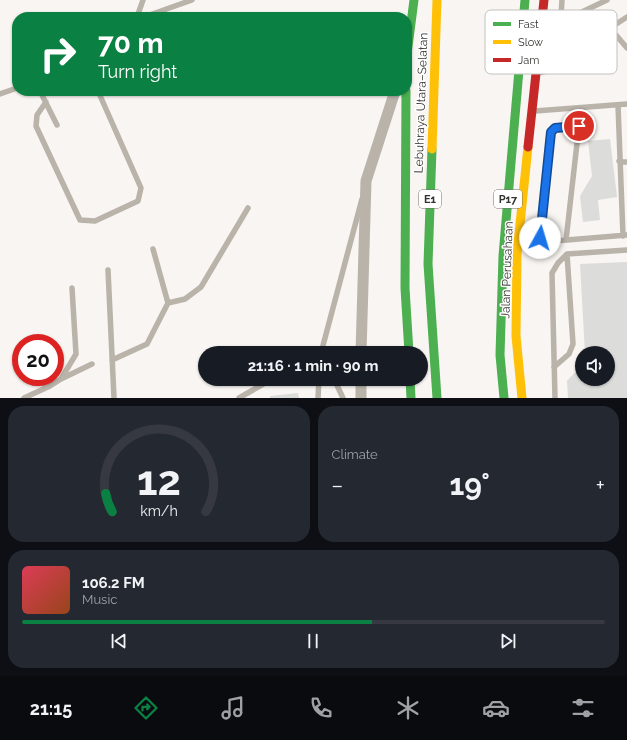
<!DOCTYPE html>
<meta charset="utf-8">
<style>
:root{--surface:#171b24;--page:#242831;--text:#f1f3f6;--muted:#9ea1a6;--line:#363941;--accent:#0b8043}
body{margin:0;font-family:Raleway,sans-serif;background:var(--page);color:var(--text);height:100vh;display:flex;flex-direction:column;font-size:15px;white-space:nowrap}
*{box-sizing:border-box;margin:0}
p{font-size:13px;color:var(--muted)}
.icon{flex:none;width:22px;height:22px;fill:none;stroke:currentColor;stroke-width:2;stroke-linecap:round;stroke-linejoin:round}
.map{position:relative;height:398px;overflow:hidden}
.panel{display:flex;flex-direction:column;gap:8px;padding:8px;background:#0d0f14;flex:1}
.panel>*{flex:none}
.banner{position:absolute;left:12px;top:12px;width:400px;height:84px;border-radius:16px;box-shadow:0 1px 3px #0004;background:#0b8043;color:#fff;overflow:hidden}
.buttons{position:absolute;left:575px;top:346px;display:grid;gap:8px}
.buttons a{display:grid;place-items:center;width:40px;height:40px;border-radius:50%;background:var(--surface);box-shadow:0 1px 3px #0004;font-size:20px}
.speed{position:absolute;left:12px;top:334px;display:flex;gap:8px;font-size:20px;font-weight:700;text-align:center}
.speed>*{display:grid;place-content:center;width:52px;height:52px;border-radius:50%;background:var(--surface);box-shadow:0 1px 3px #0004;line-height:1}
.speed .limit{border:6px solid #d22;background:#fff;color:#111}
.pin{position:absolute;display:grid;place-items:center;width:34px;height:34px;color:#fff;margin:-17px;border:2px solid #fff;border-radius:50%;box-shadow:0 1px 4px #0007}
.me{position:absolute;width:44px;margin:-22px;rotate:6deg;stroke-linejoin:round;filter:drop-shadow(0 0 3px #0008)}
.turn{display:flex;align-items:center;gap:14px;height:84px;padding:0 20px;font-size:18px}
.turn .icon{width:52px;height:52px;stroke-width:2.5}
.turn b{display:block;font-size:28px;line-height:34px}
.big{font-size:30px;font-weight:700;line-height:1.1}
.panel .widget{flex:1;display:flex;flex-direction:column;justify-content:center;gap:6px;min-width:0;padding:0 14px;border-radius:16px;background:var(--page)}
.panel .dial{align-items:center;gap:0}
.dial svg{height:104px;overflow:visible;fill:none;stroke:var(--line);stroke-width:7;stroke-linecap:round;text-anchor:middle}
.dial text{fill:var(--text);stroke:none}
.song{display:flex;align-items:center;gap:12px}
.cover{width:48px;height:48px;border-radius:6px;background:linear-gradient(135deg,hsl(350 70% 55%),hsl(20 70% 35%))}
.played{height:4px;border-radius:2px;background:linear-gradient(90deg,var(--accent) 60%,var(--line) 60%)}
.keys{display:flex;justify-content:space-around;direction:ltr}
.heat{display:flex;justify-content:space-between;align-items:center;font-size:22px;direction:ltr}
.panel .tiles{flex:1;display:grid;gap:8px;grid-template-columns:1fr 1fr}
.widget:last-child{grid-column:span 2}
.trip{position:absolute;left:198px;top:346px;width:230px;height:40px;border-radius:20px;background:var(--surface);box-shadow:0 1px 3px #0004;font-weight:700;line-height:40px;text-align:center}
.dock{display:flex;height:64px;justify-content:space-around;align-items:center;background:#090b0e;color:var(--muted)}
.dock .icon{width:28px;height:28px}
.dock .selected{color:var(--accent)}
.dock b{font-size:18px;color:var(--text)}
.map>svg:first-child{display:block}
.building{fill:#dcdcdb}
.lines{fill:none;stroke-linecap:round;stroke-linejoin:round}
.lane{stroke:#b9b3aa;stroke-width:5.5}
.street{stroke:#b9b3aa;stroke-width:11}
.fast{stroke:#4caf50;stroke-width:9}
.slow{stroke:#ffc107;stroke-width:9}
.jam{stroke:#c62828;stroke-width:9}
.route-casing{stroke:#114b97;stroke-width:10}
.route{stroke:#1a73e8;stroke-width:7}
.labels{text-anchor:middle;stroke-width:3;stroke-linejoin:round;paint-order:stroke}
.shield{fill:#fff;stroke:#72706e;stroke-width:1}
.shield-label{font-size:11px;font-weight:bold;fill:#353330}
.street-label{font-size:12px;fill:#353330;stroke:#fff}
.key{fill:#fff;stroke:#c2c2c1;stroke-width:1}
.key-label{font-size:11px;fill:#353330}
</style>
<div class="map">
<svg width="627" height="398" viewBox="0 0 627 398">
<rect width="100%" height="100%" fill="#f8f5f2"/>
<!-- building -->
<path class="building" d="M610 139 617 197 598 200 600 220 583 222 580 196 592 176 588 141Z
M627 262V398H568L567 381 578 369H582V379H608V353H585L580 264Z
M298 393 299 398H270V396Z"/>
<g class="lines">
<!-- lane -->
<path class="lane" d="M562 0 561 16 565 20 607 0
M137 17 143 0
M144 17 192 0
M610 28 627 48
M538 73 556 69 610 28 627 17
M40 91 57 125
M0 94 17 88
M46 102 37 115 36 126 80 220 95 221 138 201 141 188 98 91
M618 105 623 236
M535 111 627 104
M579 126 555 128 551 132 540 238 543 242 627 235
M619 161 623 162H627
M566 240 579 126V108
M108 270 114 398
M168 303 185 299 201 287 248 208
M321 353 362 199
M112 360 147 344 168 303 153 249
M554 367 569 354 573 344 567 254
M61 379 92 364
M334 379 343 398
M24 398 50 386 61 379 76 354 72 288
M239 398 272 379
M318 398 319 379
M555 398 552 273 558 263 567 254 627 250"/>
<!-- street -->
<path class="street" d="M361 353 366 181 395 91
M361 379V398"/>
<!-- fast -->
<path class="fast" d="M407 54 414 0
M406 91 405 288 409 353
M432 149 428 264 437 398
M410 379 411 398
M504 398 500 355 503 256 525 0"/>
<!-- slow -->
<path class="slow" d="M432 149 437 0
M522 398 516 336 517 253 528 147"/>
<!-- jam -->
<path class="jam" d="M528 147 544 0"/>
</g>
<g class="lines">
<!-- route casing -->
<g class="route-casing">
<path id="route" d="M540 238 551 132 555 128 579 126"/>
</g>
<!-- route -->
<use href="#route" class="route"/>
</g>
<g class="labels">
<!-- shield labels -->
<g class="shield">
<rect x="419" y="190" width="22" height="18" rx="3"/>
<rect x="494" y="190" width="28" height="18" rx="3"/>
</g>
<g class="shield-label">
<text x="430" y="203">E1</text>
<text x="508" y="203">P17</text>
</g>
<!-- street labels -->
<g class="street-label">
<text transform="translate(421 103) rotate(-88)" y="4">Lebuhraya Utara–Selatan</text>
<text transform="translate(507 270) rotate(-88)" y="4">Jalan Perusahaan</text>
</g>
</g>
<!-- legend -->
<rect x="485" y="10" width="132" height="64" rx="6" class="key"/>
<rect x="493" y="22" width="18" height="4" fill="#4caf50"/>
<rect x="493" y="40" width="18" height="4" fill="#ffc107"/>
<rect x="493" y="58" width="18" height="4" fill="#c62828"/>
<g class="key-label">
<text x="518" y="28">Fast</text>
<text x="518" y="46">Slow</text>
<text x="518" y="64">Jam</text>
</g>
</svg>
<div class="buttons">
<a><svg class="icon" aria-label="sound" viewBox="0 0 24 24"><path d="M4 9h4l5-4v14l-5-4H4zM17 9q2 3 0 6"/></svg></a>
</div>
<div class="speed"><div class="limit">20</div></div>
<div class="pin" style="left:579px;top:126px;background:#d93025"><svg class="icon" aria-label="arrive" viewBox="0 0 24 24"><path d="M6 21V4h12l-3 4 3 4H6"/></svg></div>
<svg class="me" style="left:540px;top:238px" viewBox="-20 -20 40 40"><circle r="19" fill="#fff"/><path d="M0-13L10 11 0 6-10 11z" fill="#1a73e8"/></svg>
<div class="trip">21:16 · 1 min · 90 m</div>
<div class="banner">
<div class="turn"><svg class="icon" aria-label="right" viewBox="0 0 24 24"><path d="M7 20v-9h11M14 6l5 5-5 5"/></svg><div><b>70 m</b>Turn right</div></div>
</div>
</div>
<section class="panel">
<div class="tiles">
<div class="widget dial"><svg viewBox="0 0 100 80">
<path d="M14 69A42 42 0 1 1 86 69"/>
<path d="M14 69A42 42 0 0 1 9 55" stroke="#0b8043"/>
<text x="50" y="56" font-size="32" font-weight="700">12</text>
<text x="50" y="72" font-size="11">km/h</text>
</svg></div>
<div class="widget"><p>Climate</p>
<div class="heat"><a>−</a><b class="big">19°</b><a>+</a></div>
</div>
<div class="widget">
<div class="song"><i class="cover"></i><div><b>106.2 FM</b><p>Music</p></div></div>
<div class="played"></div>
<div class="keys"><svg class="icon" aria-label="previous" viewBox="0 0 24 24"><path d="M18 5L8 12l10 7zM5 5v14"/></svg><svg class="icon" aria-label="pause" viewBox="0 0 24 24"><path d="M8 5v14M16 5v14"/></svg><svg class="icon" aria-label="next" viewBox="0 0 24 24"><path d="M6 5l10 7-10 7zM19 5v14"/></svg></div>
</div>
</div>
</section>
<nav class="dock">
<b>21:15</b>
<svg class="icon selected" aria-label="directions" viewBox="0 0 24 24"><path d="M12 3l9 9-9 9-9-9zM9 14v-3h6M13 9l2 2-2 2"/></svg>
<svg class="icon" aria-label="music" viewBox="0 0 24 24"><path d="M9 18V5l10-2v13"/><circle cx="6" cy="18" r="3"/><circle cx="16" cy="16" r="3"/></svg>
<svg class="icon" aria-label="phone" viewBox="0 0 24 24"><path d="M5 4h4l2 5-3 2q2 4 5 5l2-3 5 2v4C11 20 4 13 5 4z"/></svg>
<svg class="icon" aria-label="climate" viewBox="0 0 24 24"><path d="M12 3v18M4 7l16 10M4 17L20 7"/></svg>
<svg class="icon" aria-label="car" viewBox="0 0 24 24"><path d="M5 17H2v-5l4-1 3-4h7l3 4 3 1v5h-3M9 17h6M6 11h13"/><circle cx="7" cy="17" r="2"/><circle cx="17" cy="17" r="2"/></svg>
<svg class="icon" aria-label="filters" viewBox="0 0 24 24"><path d="M4 7h16M4 17h16"/><circle cx="9" cy="7" r="2"/><circle cx="15" cy="17" r="2"/></svg>
</nav>
